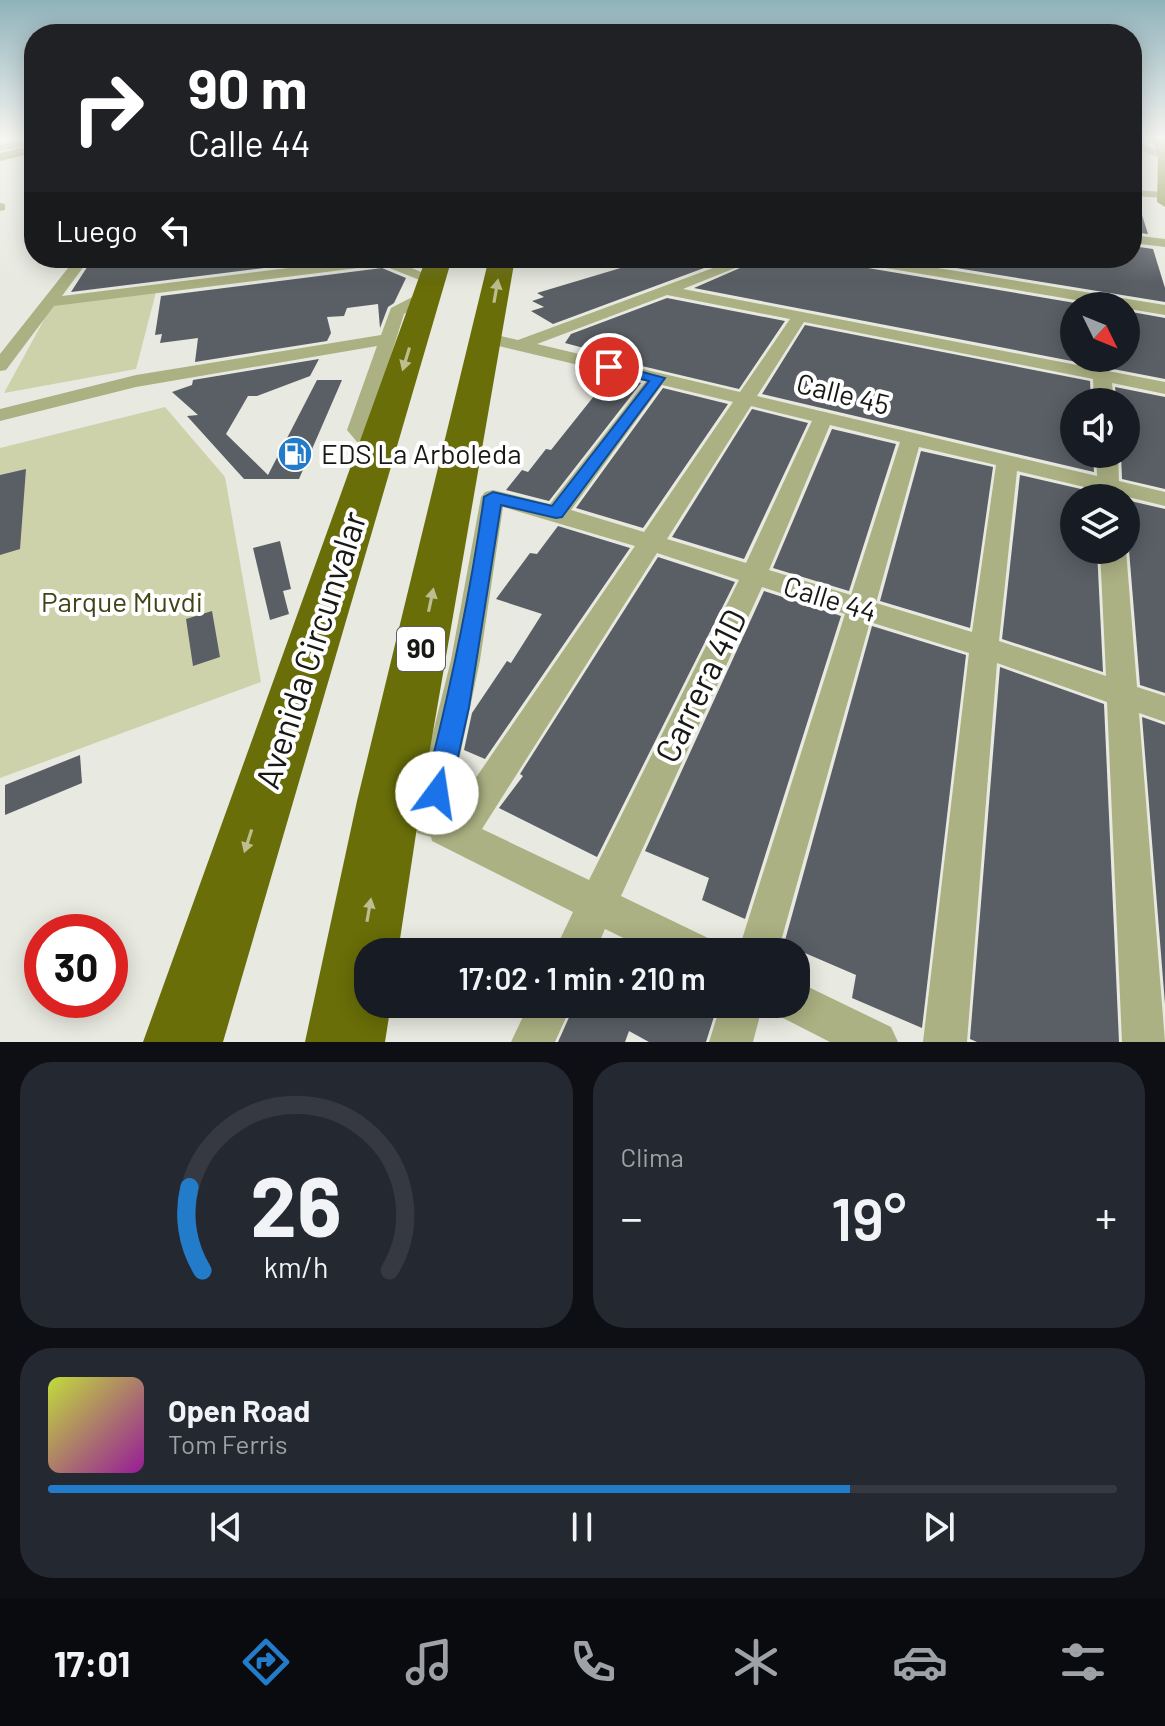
<!DOCTYPE html>
<html lang="es">
<meta charset="utf-8">
<style>
:root{--surface:#171b24;--page:#242831;--text:#f1f3f6;--muted:#9ea1a6;--line:#363941;--accent:#237cc9}
body{margin:0;font-family:Barlow,sans-serif;background:var(--page);color:var(--text);height:100vh;display:flex;flex-direction:column;font-size:30px;white-space:nowrap}
*{box-sizing:border-box;margin:0}
p{font-size:26px;color:var(--muted)}
.icon{flex:none;width:44px;height:44px;fill:none;stroke:currentColor;stroke-width:2;stroke-linecap:round;stroke-linejoin:round}
.map{position:relative;height:1042px;overflow:hidden}
.details{display:flex;flex-direction:column;gap:20px;padding:20px;background:#0d0f14;flex:1}
.details>*{flex:none}
.hud{position:absolute;left:24px;top:24px;width:1118px;height:244px;border-radius:32px;box-shadow:0 4px 20px #0003;background:#202124;color:#fff;overflow:hidden}
.needle{width:52px;rotate:133deg}
.controls{position:absolute;left:1060px;top:292px;display:grid;gap:16px}
.controls a{display:grid;place-items:center;width:80px;height:80px;border-radius:50%;background:var(--surface);box-shadow:0 4px 20px #0003;font-size:40px}
.speed{position:absolute;left:24px;top:914px;display:flex;gap:16px;font-size:40px;font-weight:700;text-align:center}
.speed>*{display:grid;place-content:center;width:104px;height:104px;border-radius:50%;background:var(--surface);box-shadow:0 4px 20px #0003;line-height:1}
.speed .limit{border:12px solid #d22;background:#fff;color:#111}
.pin{position:absolute;display:grid;place-items:center;width:68px;height:68px;color:#fff;margin:-34px;border:4px solid #fff;border-radius:50%;box-shadow:0 2px 8px #0007}
.me{position:absolute;width:88px;margin:-44px;rotate:14deg;stroke-linejoin:round;filter:drop-shadow(0 0 6px #0008)}
.turn{display:flex;align-items:center;gap:28px;height:168px;padding:0 32px;font-size:36px}
.turn .icon{width:104px;height:104px;stroke-width:2.5}
.turn b{display:block;font-size:56px;line-height:68px}
.then{display:flex;align-items:center;height:76px;padding:0 32px;background:#0003;gap:16px;font-size:30px}
.big{font-size:60px;font-weight:600;line-height:1.1}
.details .tile{flex:1;display:flex;flex-direction:column;justify-content:center;gap:12px;min-width:0;padding:0 28px;border-radius:32px;background:var(--page)}
.details .dial{align-items:center;gap:0}
.dial svg{height:208px;overflow:visible;fill:none;stroke:var(--line);stroke-width:7;stroke-linecap:round;text-anchor:middle}
.dial text{fill:var(--text);stroke:none}
.song{display:flex;align-items:center;gap:24px}
.cover{width:96px;height:96px;border-radius:12px;background:linear-gradient(135deg,hsl(70 70% 55%),hsl(300 70% 35%))}
.played{height:8px;border-radius:4px;background:linear-gradient(90deg,var(--accent) 75%,var(--line) 75%)}
.keys{display:flex;justify-content:space-around;direction:ltr}
.heat{display:flex;justify-content:space-between;align-items:center;font-size:44px;direction:ltr}
.details .tiles{flex:1;display:grid;gap:20px;grid-template-columns:1fr 1fr}
.tile:last-child{grid-column:span 2}
.trip{position:absolute;left:354px;top:938px;width:456px;height:80px;border-radius:32px;background:var(--surface);box-shadow:0 4px 20px #0003;font-weight:600;line-height:80px;text-align:center}
.tab-bar{display:flex;height:128px;justify-content:space-around;align-items:center;background:#090b0e;color:var(--muted)}
.tab-bar .icon{width:56px;height:56px}
.tab-bar .current{color:var(--accent)}
.tab-bar b{font-size:36px;color:var(--text)}
.map>svg:first-child{display:block}
.green{fill:#cdd2ab}
.lines{fill:none;stroke-linecap:round;stroke-linejoin:round}
.canal{fill:#aab074;fill-rule:evenodd}
.building{fill:#595f65}
.street{fill:#acb183;fill-rule:evenodd}
.secondary{fill:#8f954e;fill-rule:evenodd}
.highway{fill:#696e08;fill-rule:evenodd}
.oneway{fill:#bcbe90}
.route{fill:#1a73e8;stroke:#114b97;stroke-width:2}
.labels{text-anchor:middle;stroke-width:8;stroke-linejoin:round;paint-order:stroke}
.shield{fill:#fff;stroke:#5d5e5b;stroke-width:2}
.shield-label{font-size:26px;font-weight:bold;fill:#181915}
.street-label{font-size:28px;fill:#181915;stroke:#fff}
.poi-label{font-size:28px;fill:#181915;stroke:#fff;text-anchor:start}
.park-label{font-size:28px;fill:#404416;stroke:#fff}
.near-street-label{font-size:34px;fill:#181915;stroke:#fff}
</style>
<div class="map">
<svg width="1165" height="1042" viewBox="0 0 1165 1042">
<rect width="100%" height="100%" fill="#e8e9e0"/>
<!-- green -->
<path class="green" d="M156 292 136 369 4 393 52 305Z
M165 407 225 477 261 682 0 778V448Z"/>
<g class="lines">
<!-- canal -->
<path class="canal" d="M34 138V144L0 151V145Z"/>
</g>
<!-- building -->
<path class="building" d="M1132 199H1137L1148 234 1132 232Z
M1132 246 1153 249 1165 288V302L895 258H1132Z
M93 258H167L165 265 224 258H345L71 292Z
M654 258H731L553 324 531 311 544 307 532 301 544 297 537 293Z
M763 258H840L850 265 1093 306H1074V358L1126 361V311L1165 318V379L694 288Z
M382 268 406 278 394 303 388 307 380 328 378 304 347 308 344 316 327 317 331 333 327 341 195 362 198 338 160 343 162 334 155 335 161 296Z
M667 298 785 321 739 389 608 358 610 355 565 343 571 334Z
M805 325 1090 381 1091 402H1074V454H1093L1094 472 762 394Z
M319 359 310 376 257 396H248L226 434 268 475 317 380H342L299 479H244L187 416 198 415 172 392 192 385 193 380Z
M610 376 641 383 549 501 506 490 522 470 528 472 546 449 551 450Z
M1115 387 1165 397V489L1122 479 1121 454H1126V402H1117Z
M663 388 728 404 643 528 576 508Z
M752 409 808 423 744 559 672 537Z
M832 429 896 444 849 591 773 568Z
M921 451 993 467 970 628 880 601Z
M26 469 20 549 0 555V475Z
M1020 475 1094 492V498H1074V550H1097L1103 672 1002 639Z
M1126 500 1165 509V693L1140 685 1129 550 1126 547Z
M558 526 630 548 485 759 464 750 472 713 507 661 511 663 542 614 496 599 530 553 537 554Z
M280 541 291 589 283 591 289 614 270 620 253 548Z
M658 557 735 582 597 857 499 808 523 776 520 774Z
M764 591 841 616 745 919 702 900 709 878 645 851Z
M212 611 220 657 193 666 186 619Z
M872 626 966 655 922 1028 852 998 856 975 784 944Z
M1000 667 1104 704 1119 1042H977L970 1039Z
M1142 717 1165 725V1004Z
M80 755 82 783 5 815V785Z
M575 1004H718L706 1042H649L629 1031 625 1042H558Z"/>
<g class="lines">
<!-- street -->
<path class="street" d="M1132 141 1165 153V160L1132 147Z
M1132 190 1165 192V198L1132 196Z
M0 203 5 204V210L0 211Z
M1132 235 1165 239V247L1132 243Z
M76 258H90L62 296 369 258H389L439 280 437 283H427L382 265 54 306 6 370 0 371V354Z
M740 258H760L683 289 1165 382V394L1112 383 1114 402H1094L1093 379 804 322 757 396 1097 476 1096 454H1118L1119 481 1165 492V506L1120 495 1121 498H1097V490L1017 471 999 641 1106 676 1100 550H1126L1137 687 1165 696V722L1139 713 1165 1042H1122L1107 702 997 663 967 1042H923L969 653 870 622 778 952H738L845 614 762 587 621 896 708 938 714 952H652L605 929 595 952H554L573 912 432 841 431 837 417 833 411 821 451 660 481 497 485 492 493 490 550 504 646 381 482 342 479 338 488 333 518 340ZM667 295 790 319 740 392 537 344ZM662 385 733 402 644 532 571 510ZM751 406 812 421 746 563 667 539ZM830 425 900 442 851 595 769 570ZM919 447 996 465 972 632 876 603ZM503 507 635 546 451 814 448 813 480 660ZM657 553 739 580 589 880 482 829Z
M843 258H876L1165 305V315L850 262Z
M426 290 434 295 431 298 404 314 368 429 387 450 384 455H368L347 430 377 346 136 387 0 421V409L136 375 381 335 391 308Z
M796 981 891 1027 898 1042H830L781 1017 776 1004H796Z
M529 1004H572L555 1042H511Z
M721 1004H763L753 1042H709Z"/>
<!-- secondary -->
<path class="secondary" d="M1152 137H1165V207L1157 202 1158 157Z
M34 145V153L0 161V153Z"/>
<!-- highway -->
<path class="highway" d="M426 258H452L223 1042H143Z
M489 258H515L421 801 398 952H368V1004H391L385 1042H305L357 801Z"/>
</g>
<!-- one-way arrows -->
<defs><path id="oneway-solid" d="M-6-.8H1V-3.2L6.5 0L1 3.2V.8H-6Z" transform="scale(2)"/></defs>
<g class="oneway">
<use href="#oneway-solid" transform="translate(496 291) rotate(-80)"/>
<use href="#oneway-solid" transform="translate(406 359) rotate(107)"/>
<use href="#oneway-solid" transform="translate(431 600) rotate(-78)"/>
<use href="#oneway-solid" transform="translate(248 841) rotate(108)"/>
<use href="#oneway-solid" transform="translate(369 910) rotate(-80)"/>
</g>
<!-- sky -->
<linearGradient id="sky" x2="0" y2="1"><stop stop-color="#8fb2ba"/><stop offset="0.49" stop-color="#f5f5f1"/><stop offset="1" stop-color="#f5f5f1" stop-opacity="0"/></linearGradient>
<rect width="1165" height="282" fill="url(#sky)"/>
<!-- route -->
<path class="route" d="M609 363 665 378 562 517 556 518 501 505 469 707 450 793 446 801 437 805 427 801 424 793C449 695 470 597 484 497L493 492 552 506 649 381 604 370V364Z"/>
<!-- icons -->
<defs>
<g id="fuel-disc" transform="scale(1.8)"><circle r="9.5" fill="#237cc9" stroke="#fff"/><path d="M-5.5-6h7V0h2V4h1.3V-2.5L3-4.5l.8-.8L6-3V5H2.5V1h-1V6h-7ZM-4.2-4.7v3.2H.2V-4.7Z" fill="#fff"/></g>
</defs>
<g fill-rule="evenodd">
<use href="#fuel-disc" x="295" y="454"/>
</g>
<g class="labels">
<!-- shield labels -->
<rect class="shield" x="397" y="627" width="48" height="44" rx="6"/>
<g class="shield-label">
<text x="421" y="658">90</text>
</g>
<!-- street labels -->
<g class="street-label">
<text transform="translate(843 394) rotate(14)" y="10">Calle 45</text>
<text transform="translate(830 599) rotate(17)" y="10">Calle 44</text>
</g>
<!-- poi labels -->
<g class="poi-label">
<text x="321" y="464">EDS La Arboleda</text>
</g>
<!-- park labels -->
<g class="park-label">
<text x="122" y="612">Parque Muvdi</text>
</g>
<!-- near-street labels -->
<g class="near-street-label">
<text transform="translate(311 650) rotate(-72)" y="12">Avenida Circunvalar</text>
<text transform="translate(701 686) rotate(-64)" y="12">Carrera 41D</text>
</g>
</g>
</svg>
<div class="controls">
<a><svg class="needle" viewBox="-14 -14 28 28"><path d="M0-13l5 13h-10z" fill="#e53935"/><path d="M0 13l5-13h-10z" fill="#9ea1a6"/></svg></a>
<a><svg class="icon" aria-label="sound" viewBox="0 0 24 24"><path d="M4 9h4l5-4v14l-5-4H4zM17 9q2 3 0 6"/></svg></a>
<a><svg class="icon" aria-label="layers" viewBox="0 0 24 24"><path d="M12 4l9 5-9 5-9-5zM3 14l9 5 9-5"/></svg></a>
</div>
<div class="speed"><div class="limit">30</div></div>
<div class="pin" style="left:609px;top:367px;background:#d93025"><svg class="icon" aria-label="arrive" viewBox="0 0 24 24"><path d="M6 21V4h12l-3 4 3 4H6"/></svg></div>
<svg class="me" style="left:437px;top:793px" viewBox="-20 -20 40 40"><circle r="19" fill="#fff"/><path d="M0-13L10 11 0 6-10 11z" fill="#1a73e8"/></svg>
<div class="trip">17:02 · 1 min · 210 m</div>
<div class="hud">
<div class="turn"><svg class="icon" aria-label="right" viewBox="0 0 24 24"><path d="M7 20v-9h11M14 6l5 5-5 5"/></svg><div><b>90 m</b>Calle 44</div></div>
<div class="then">Luego<svg class="icon" aria-label="left" viewBox="0 0 24 24"><path d="M17 20v-9H6M10 6l-5 5 5 5"/></svg></div>
</div>
</div>
<section class="details">
<div class="tiles">
<div class="tile dial"><svg viewBox="0 0 100 80">
<path d="M14 69A42 42 0 1 1 86 69"/>
<path d="M14 69A42 42 0 0 1 9 37" stroke="#237cc9"/>
<text x="50" y="56" font-size="32" font-weight="700">26</text>
<text x="50" y="72" font-size="11">km/h</text>
</svg></div>
<div class="tile"><p>Clima</p>
<div class="heat"><a>−</a><b class="big">19°</b><a>+</a></div>
</div>
<div class="tile">
<div class="song"><i class="cover"></i><div><b>Open Road</b><p>Tom Ferris</p></div></div>
<div class="played"></div>
<div class="keys"><svg class="icon" aria-label="previous" viewBox="0 0 24 24"><path d="M18 5L8 12l10 7zM5 5v14"/></svg><svg class="icon" aria-label="pause" viewBox="0 0 24 24"><path d="M8 5v14M16 5v14"/></svg><svg class="icon" aria-label="next" viewBox="0 0 24 24"><path d="M6 5l10 7-10 7zM19 5v14"/></svg></div>
</div>
</div>
</section>
<nav class="tab-bar">
<b>17:01</b>
<svg class="icon current" aria-label="directions" viewBox="0 0 24 24"><path d="M12 3l9 9-9 9-9-9zM9 14v-3h6M13 9l2 2-2 2"/></svg>
<svg class="icon" aria-label="music" viewBox="0 0 24 24"><path d="M9 18V5l10-2v13"/><circle cx="6" cy="18" r="3"/><circle cx="16" cy="16" r="3"/></svg>
<svg class="icon" aria-label="phone" viewBox="0 0 24 24"><path d="M5 4h4l2 5-3 2q2 4 5 5l2-3 5 2v4C11 20 4 13 5 4z"/></svg>
<svg class="icon" aria-label="climate" viewBox="0 0 24 24"><path d="M12 3v18M4 7l16 10M4 17L20 7"/></svg>
<svg class="icon" aria-label="car" viewBox="0 0 24 24"><path d="M5 17H2v-5l4-1 3-4h7l3 4 3 1v5h-3M9 17h6M6 11h13"/><circle cx="7" cy="17" r="2"/><circle cx="17" cy="17" r="2"/></svg>
<svg class="icon" aria-label="filters" viewBox="0 0 24 24"><path d="M4 7h16M4 17h16"/><circle cx="9" cy="7" r="2"/><circle cx="15" cy="17" r="2"/></svg>
</nav>
